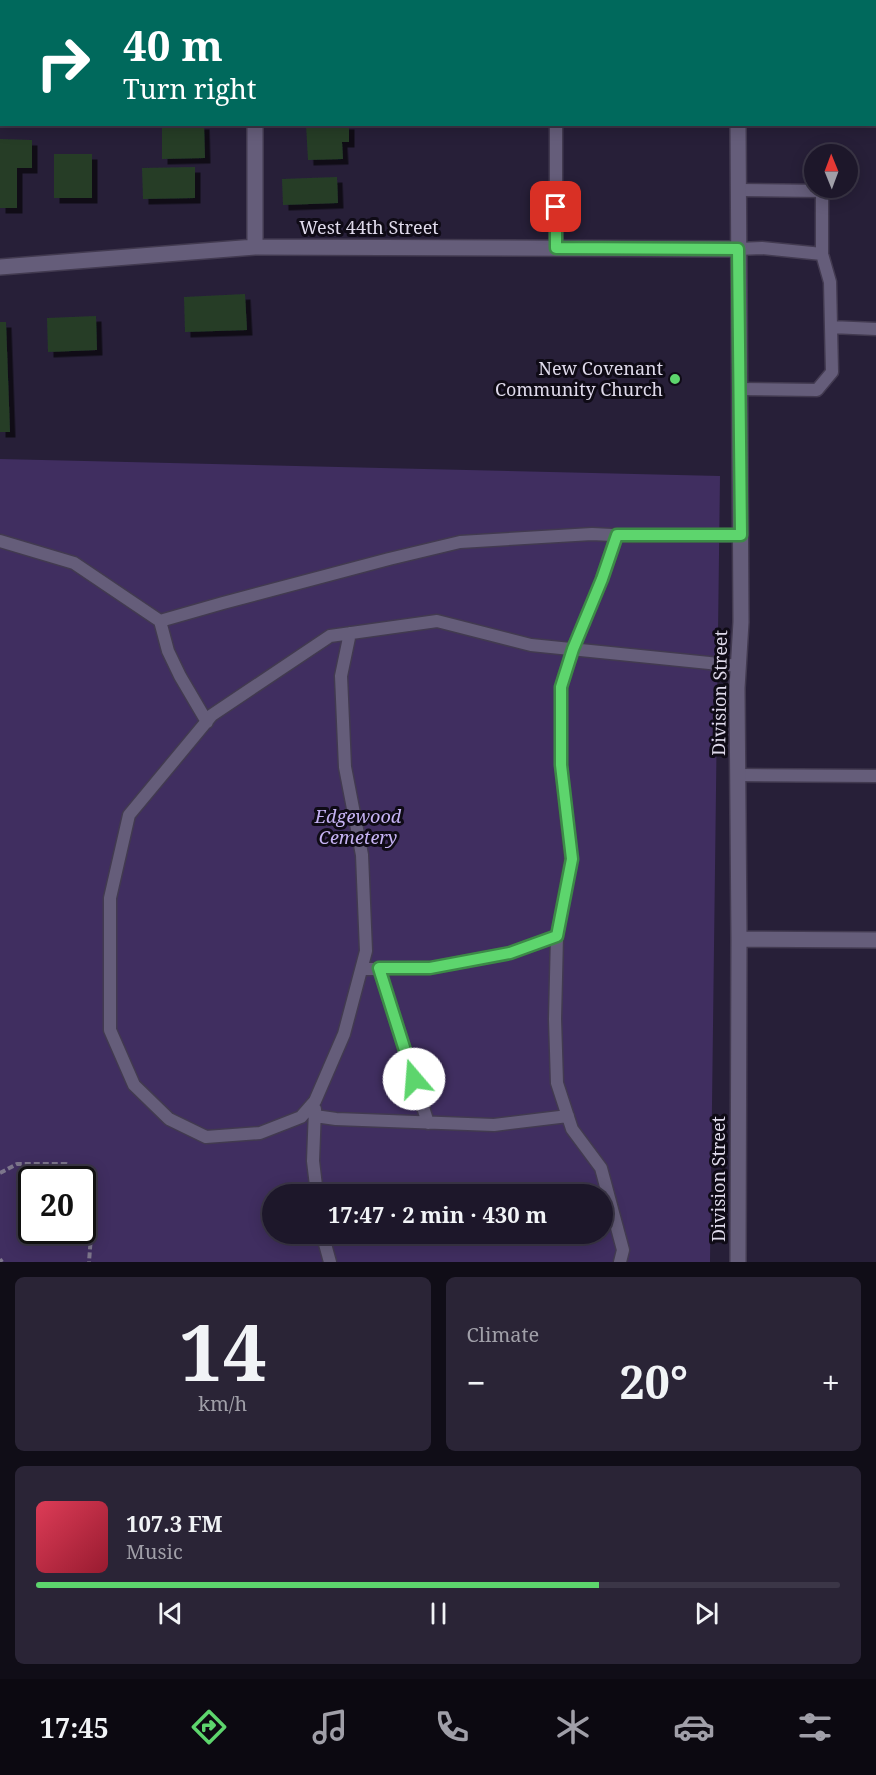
<!DOCTYPE html>
<meta charset="utf-8">
<style>
:root{--surface:#1d172a;--page:#2a2436;--text:#f1f3f6;--muted:#a09fa8;--line:#3b3647;--accent:#5dd56d}
body{margin:0;font-family:"Noto Serif",serif;background:var(--page);color:var(--text);height:100vh;display:flex;flex-direction:column;font-size:22px;white-space:nowrap}
*{box-sizing:border-box;margin:0}
p{font-size:20px;color:var(--muted)}
.icon{flex:none;width:33px;height:33px;fill:none;stroke:currentColor;stroke-width:2;stroke-linecap:round;stroke-linejoin:round}
.map{position:relative;height:1262px;overflow:hidden}
.side{display:flex;flex-direction:column;gap:15px;padding:15px;background:#100d17;flex:1}
.side>*{flex:none}
.hud{position:absolute;left:0px;top:0px;width:876px;height:126px;box-shadow:0 3px 15px #0003,0 0 0 2px var(--line);background:#00695c;color:#fff;overflow:hidden}
.needle{width:39px;rotate:359deg}
.buttons{position:absolute;left:804px;top:144px;display:grid;gap:12px}
.buttons a{display:grid;place-items:center;width:54px;height:54px;border-radius:50%;background:var(--surface);box-shadow:0 3px 15px #0003,0 0 0 2px var(--line);font-size:30px}
.speed{position:absolute;left:18px;top:1166px;display:flex;gap:12px;font-size:30px;font-weight:700;text-align:center}
.speed>*{display:grid;place-content:center;width:78px;height:78px;border-radius:50%;background:var(--surface);box-shadow:0 3px 15px #0003,0 0 0 2px var(--line);line-height:1}
.speed .limit{border:3px solid #111;border-radius:9px;background:#fff;color:#111}
.pin{position:absolute;display:grid;place-items:center;width:51px;height:51px;color:#fff;margin:-26px;border-radius:12px;box-shadow:0 3px 9px #0006}
.me{position:absolute;width:66px;margin:-33px;rotate:342deg;stroke-linejoin:round;filter:drop-shadow(0 0 4px #0008)}
.turn{display:flex;align-items:center;gap:21px;height:126px;padding:0 24px;font-size:27px}
.turn .icon{width:78px;height:78px;stroke-width:2.5}
.turn b{display:block;font-size:42px;line-height:51px}
.big{font-size:45px;font-weight:700;line-height:1.1}
.side .card{flex:1;display:flex;flex-direction:column;justify-content:center;gap:9px;min-width:0;padding:0 21px;border-radius:9px;background:var(--page)}
.side .dial{align-items:center;gap:0}
.dial b{font-size:78px;line-height:1}
.song{display:flex;align-items:center;gap:18px}
.cover{width:72px;height:72px;border-radius:9px;background:linear-gradient(135deg,hsl(350 70% 55%),hsl(350 70% 35%))}
.played{height:6px;border-radius:3px;background:linear-gradient(90deg,var(--accent) 70%,var(--line) 70%)}
.keys{display:flex;justify-content:space-around;direction:ltr}
.heat{display:flex;justify-content:space-between;align-items:center;font-size:33px;direction:ltr}
.side .tiles{flex:1;display:grid;gap:15px;grid-template-columns:1fr 1fr}
.card:last-child{grid-column:span 2}
.trip{position:absolute;left:262px;top:1184px;width:351px;height:60px;border-radius:30px;background:var(--surface);box-shadow:0 3px 15px #0003,0 0 0 2px var(--line);font-weight:700;line-height:60px;text-align:center}
.tabs{display:flex;height:96px;justify-content:space-around;align-items:center;background:#0c0911;color:var(--muted)}
.tabs .icon{width:42px;height:42px}
.tabs .current{color:var(--accent)}
.tabs b{font-size:27px;color:var(--text)}
.map>svg:first-child{display:block}
.green{fill:#402e60;fill-rule:evenodd}
.building{fill:#263d28;filter:url(#shadow)}
.lines{fill:none;stroke-linecap:round;stroke-linejoin:round}
.service-casing{stroke:#423a50;stroke-width:15}
.minor-casing{stroke:#423a50;stroke-width:18}
.path{stroke:#7d768c;stroke-width:4;stroke-dasharray:6 3;stroke-linecap:butt}
.service{stroke:#655d7a;stroke-width:12}
.minor{stroke:#655d7a;stroke-width:15}
.route-casing{stroke:#3c8a47;stroke-width:15}
.route{stroke:#5dd56d;stroke-width:10}
.poi-dot{fill:#5dd56d;stroke:#0f0b16;stroke-width:2}
.labels{text-anchor:middle;stroke-width:6;stroke-linejoin:round;paint-order:stroke}
.street-label{font-size:18px;fill:#dfdaeb;stroke:#0f0b16}
.poi-label{font-size:18px;fill:#dfdaeb;stroke:#0f0b16;text-anchor:end}
.park-label{font-size:18px;font-style:italic;fill:#c6b3f4;stroke:#0f0b16}
</style>
<div class="map">
<svg width="876" height="1262" viewBox="0 0 876 1262">
<defs>
<filter id="shadow"><feDropShadow dx="5.5" dy="5.5" stdDeviation="0" flood-color="#0009"/></filter>
</defs>
<rect width="100%" height="100%" fill="#271f38"/>
<!-- green -->
<path class="green" d="M0 459 720 476 710 1262H0ZM32 1179H82V1230H32ZM273 1194H603V1233H273Z"/>
<!-- building -->
<path class="building" d="M162 124H204L205 158 162 159Z
M306 124H349V142H342L343 159 308 160Z
M0 139 32 140V168H17V208H0Z
M54 154H92V198H54Z
M195 167V198L143 199 142 168Z
M337 177 338 203 283 205 282 179Z
M245 294 247 330 185 332 184 297Z
M96 316 97 350 48 352 47 318Z
M0 322H6L10 432H0Z"/>
<g class="lines">
<!-- service casing -->
<g class="service-casing">
<path id="service" d="M738 190 822 191V254
M556 248V124
M738 249 762 248 822 254 830 282 832 372 817 390 739 389
M831 327 876 329
M617 535 602 579 573 649 561 687V765L571 859 557 936 555 1019 557 1083 572 1129 601 1168 623 1250 620 1262
M0 541 74 563 160 621 168 651 180 676 207 722
M160 621 223 603 389 559 460 542 592 534 632 536 741 535
M350 633 341 676 345 767 362 855 366 951 344 1034 315 1101 301 1117 260 1133 206 1137 169 1119 134 1085 110 1030V898L129 815 212 715 330 636 437 621 531 645 739 666
M738 775 876 776
M379 968 428 1123
M362 969 430 968 510 953 557 936
M315 1109 313 1161 317 1194
M315 1116 336 1119 494 1125 568 1116
M322 1233 330 1262"/>
</g>
<!-- minor casing -->
<g class="minor-casing">
<path id="minor" d="M738 0V2
M256 2V0
M738 124 741 622 737 688 739 939 738 1262
M255 247V124
M0 267 255 247 738 249
M739 939 876 940"/>
</g>
<!-- path -->
<path class="path" d="M0 1173 17 1164H66L91 1179 93 1210 89 1262
M0 1259 2 1262"/>
<!-- service -->
<use href="#service" class="service"/>
<!-- minor -->
<use href="#minor" class="minor"/>
</g>
<g class="lines">
<!-- route casing -->
<g class="route-casing">
<path id="route" d="M414 1079 379 968H430L510 953 557 936 572 859 561 765V687L573 649 602 579 617 535H741L738 249 556 248V207"/>
</g>
<!-- route -->
<use href="#route" class="route"/>
</g>
<!-- markers -->
<circle class="poi-dot" cx="675" cy="379" r="6"/>
<g class="labels">
<!-- street labels -->
<g class="street-label">
<text x="369" y="234">West 44th Street</text>
<text transform="translate(720 693) rotate(-89)" y="6">Division Street</text>
<text transform="translate(719 1179) rotate(-90)" y="6">Division Street</text>
</g>
<!-- poi labels -->
<g class="poi-label">
<text x="663" y="375">New Covenant<tspan x="663" dy="21">Community Church</tspan></text>
</g>
<!-- park labels -->
<g class="park-label">
<text x="358" y="823">Edgewood<tspan x="358" dy="21">Cemetery</tspan></text>
</g>
</g>
</svg>
<div class="buttons">
<a><svg class="needle" viewBox="-14 -14 28 28"><path d="M0-13l5 13h-10z" fill="#e53935"/><path d="M0 13l5-13h-10z" fill="#a09fa8"/></svg></a>
</div>
<div class="speed"><div class="limit">20</div></div>
<div class="pin" style="left:556px;top:207px;background:#d93025"><svg class="icon" aria-label="arrive" viewBox="0 0 24 24"><path d="M6 21V4h12l-3 4 3 4H6"/></svg></div>
<svg class="me" style="left:414px;top:1079px" viewBox="-20 -20 40 40"><circle r="19" fill="#fff"/><path d="M0-13L10 11 0 6-10 11z" fill="#5dd56d"/></svg>
<div class="trip">17:47 · 2 min · 430 m</div>
<div class="hud">
<div class="turn"><svg class="icon" aria-label="right" viewBox="0 0 24 24"><path d="M7 20v-9h11M14 6l5 5-5 5"/></svg><div><b>40 m</b>Turn right</div></div>
</div>
</div>
<section class="side">
<div class="tiles">
<div class="card dial"><b>14</b><p>km/h</p></div>
<div class="card"><p>Climate</p>
<div class="heat"><a>−</a><b class="big">20°</b><a>+</a></div>
</div>
<div class="card">
<div class="song"><i class="cover"></i><div><b>107.3 FM</b><p>Music</p></div></div>
<div class="played"></div>
<div class="keys"><svg class="icon" aria-label="previous" viewBox="0 0 24 24"><path d="M18 5L8 12l10 7zM5 5v14"/></svg><svg class="icon" aria-label="pause" viewBox="0 0 24 24"><path d="M8 5v14M16 5v14"/></svg><svg class="icon" aria-label="next" viewBox="0 0 24 24"><path d="M6 5l10 7-10 7zM19 5v14"/></svg></div>
</div>
</div>
</section>
<nav class="tabs">
<b>17:45</b>
<svg class="icon current" aria-label="directions" viewBox="0 0 24 24"><path d="M12 3l9 9-9 9-9-9zM9 14v-3h6M13 9l2 2-2 2"/></svg>
<svg class="icon" aria-label="music" viewBox="0 0 24 24"><path d="M9 18V5l10-2v13"/><circle cx="6" cy="18" r="3"/><circle cx="16" cy="16" r="3"/></svg>
<svg class="icon" aria-label="phone" viewBox="0 0 24 24"><path d="M5 4h4l2 5-3 2q2 4 5 5l2-3 5 2v4C11 20 4 13 5 4z"/></svg>
<svg class="icon" aria-label="climate" viewBox="0 0 24 24"><path d="M12 3v18M4 7l16 10M4 17L20 7"/></svg>
<svg class="icon" aria-label="car" viewBox="0 0 24 24"><path d="M5 17H2v-5l4-1 3-4h7l3 4 3 1v5h-3M9 17h6M6 11h13"/><circle cx="7" cy="17" r="2"/><circle cx="17" cy="17" r="2"/></svg>
<svg class="icon" aria-label="filters" viewBox="0 0 24 24"><path d="M4 7h16M4 17h16"/><circle cx="9" cy="7" r="2"/><circle cx="15" cy="17" r="2"/></svg>
</nav>
